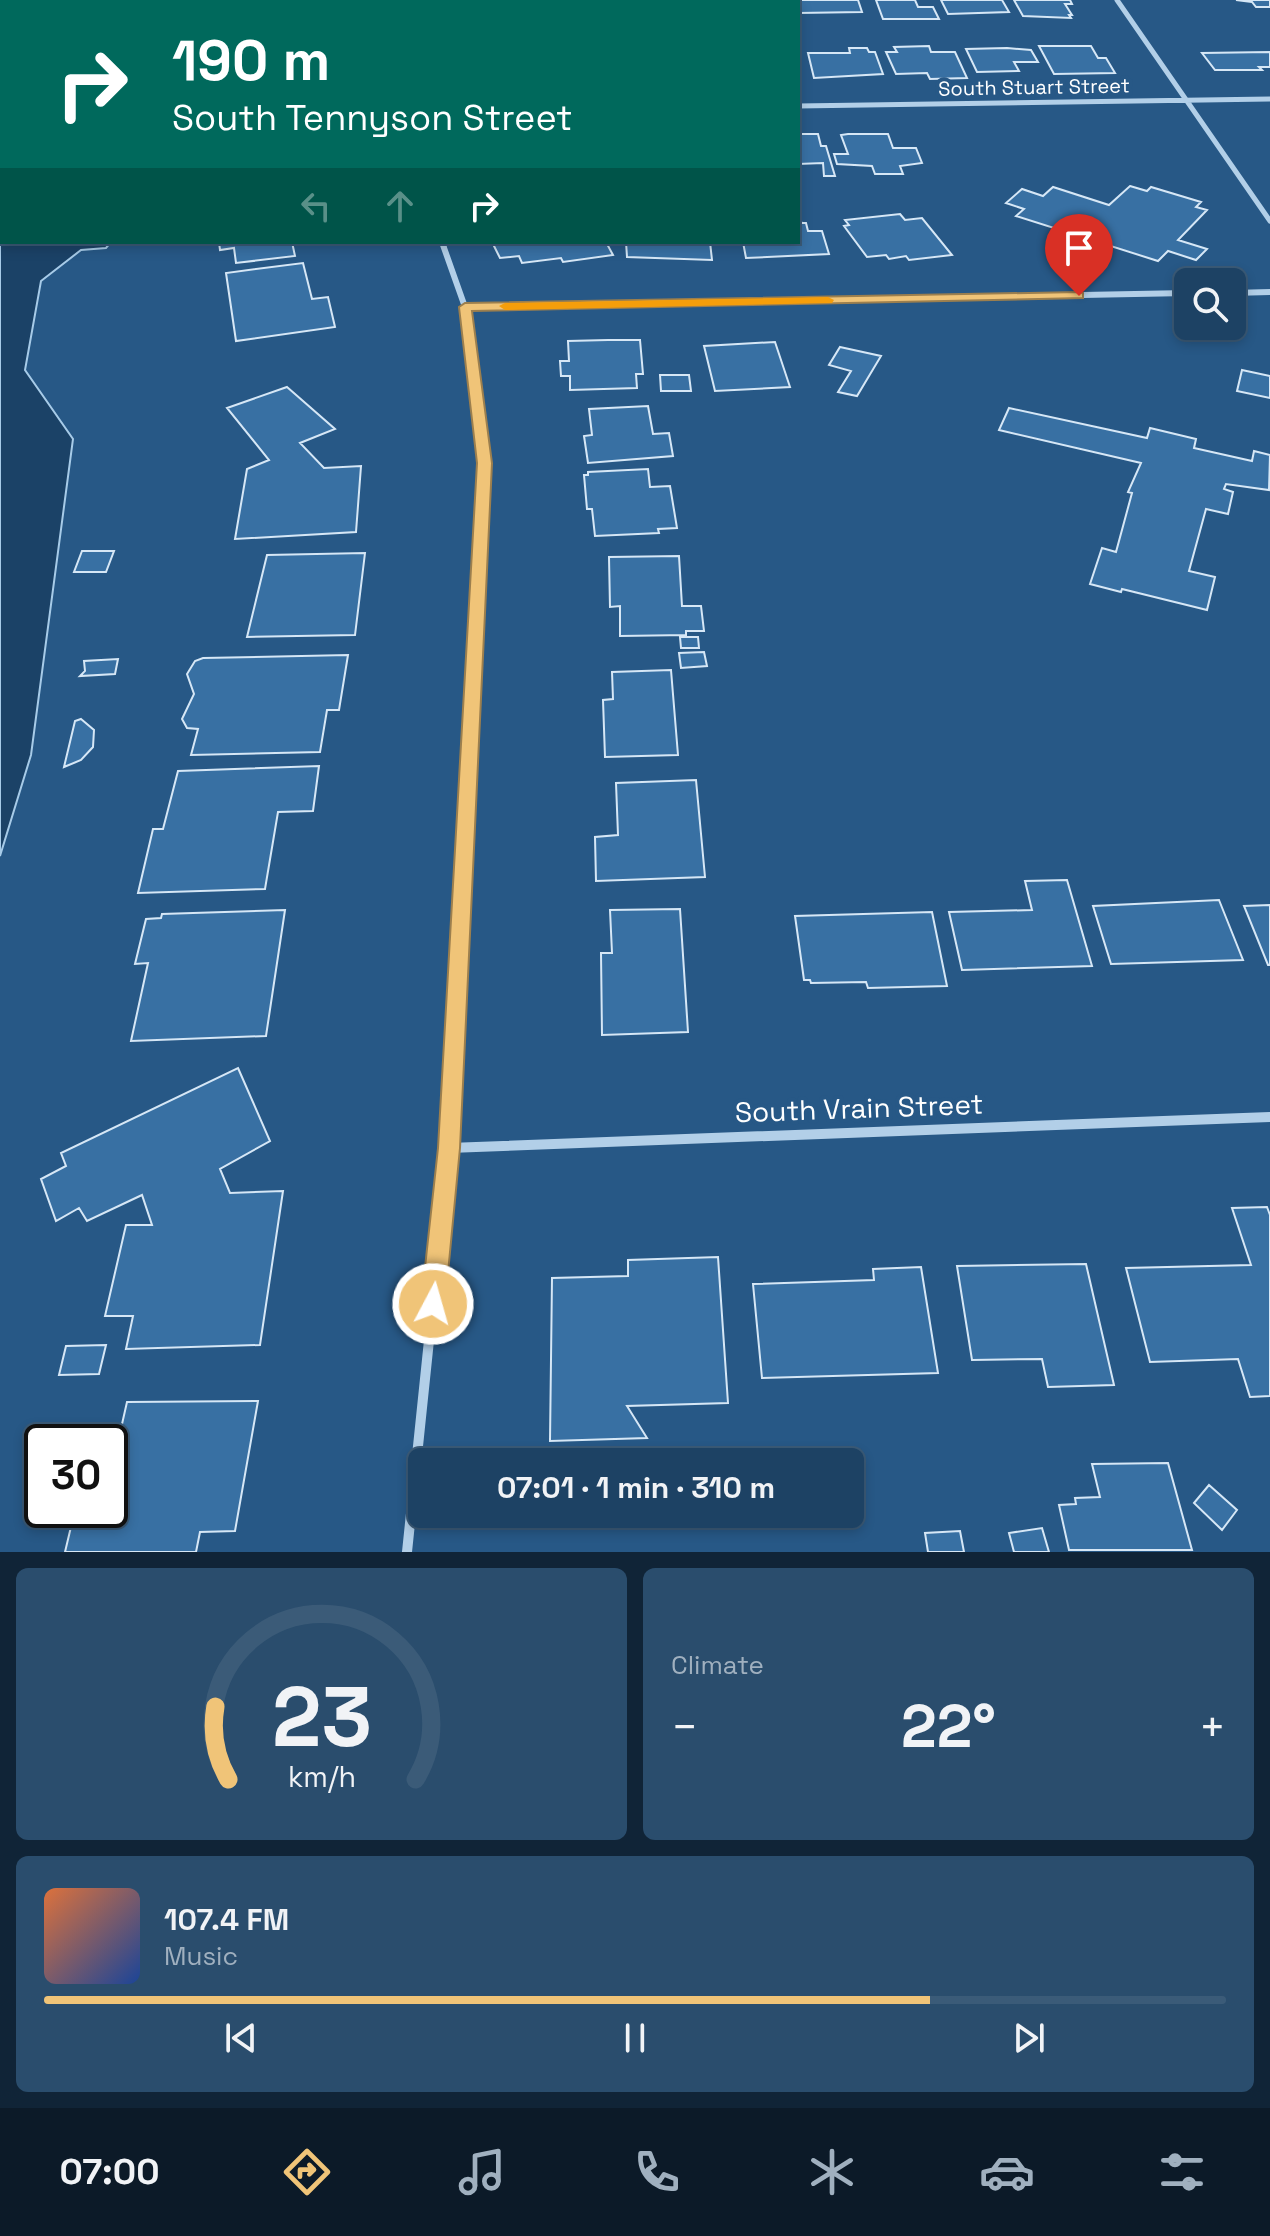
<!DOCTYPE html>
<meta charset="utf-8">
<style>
:root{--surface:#1d4264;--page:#2a4d6d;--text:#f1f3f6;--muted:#a0b0bf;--line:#3b5b78;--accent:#f0c478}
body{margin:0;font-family:"Space Grotesk",sans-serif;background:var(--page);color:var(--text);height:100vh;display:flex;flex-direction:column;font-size:30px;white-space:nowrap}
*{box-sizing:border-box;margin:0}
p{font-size:26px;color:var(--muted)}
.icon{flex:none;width:44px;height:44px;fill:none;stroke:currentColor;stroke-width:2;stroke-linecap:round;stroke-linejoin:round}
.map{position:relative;height:1552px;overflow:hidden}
.details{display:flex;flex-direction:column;gap:16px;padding:16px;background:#102437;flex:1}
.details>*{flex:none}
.guide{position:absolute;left:0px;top:0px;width:800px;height:244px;box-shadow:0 4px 12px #0003,0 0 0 2px var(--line);background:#00695c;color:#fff;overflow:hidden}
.fabs{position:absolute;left:1174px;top:268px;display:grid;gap:16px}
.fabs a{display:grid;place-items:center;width:72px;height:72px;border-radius:12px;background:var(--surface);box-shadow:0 4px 12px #0003,0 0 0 2px var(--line);font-size:40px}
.speed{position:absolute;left:24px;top:1424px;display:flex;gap:16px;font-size:40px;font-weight:700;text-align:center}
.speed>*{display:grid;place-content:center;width:104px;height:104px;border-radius:50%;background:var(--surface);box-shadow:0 4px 12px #0003,0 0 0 2px var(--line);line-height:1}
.speed .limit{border:4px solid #111;border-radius:12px;background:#fff;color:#111}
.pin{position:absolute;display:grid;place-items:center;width:68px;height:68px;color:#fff;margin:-82px -34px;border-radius:50% 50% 50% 0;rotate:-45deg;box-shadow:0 0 8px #0007}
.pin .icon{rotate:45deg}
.me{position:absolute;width:88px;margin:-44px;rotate:6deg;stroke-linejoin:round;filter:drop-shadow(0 0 6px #0008)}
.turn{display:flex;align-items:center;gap:28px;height:168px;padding:0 40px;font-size:36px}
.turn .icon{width:104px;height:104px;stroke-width:2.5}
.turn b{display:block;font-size:56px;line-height:68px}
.lanes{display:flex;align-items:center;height:76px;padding:0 40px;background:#0003;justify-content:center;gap:40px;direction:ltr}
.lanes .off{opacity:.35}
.big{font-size:60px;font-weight:800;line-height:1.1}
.details .widget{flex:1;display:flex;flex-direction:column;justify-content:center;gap:12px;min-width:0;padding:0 28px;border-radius:12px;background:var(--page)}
.details .dial{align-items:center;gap:0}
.dial svg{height:208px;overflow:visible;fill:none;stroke:var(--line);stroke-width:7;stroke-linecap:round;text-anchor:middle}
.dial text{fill:var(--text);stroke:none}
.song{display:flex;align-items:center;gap:24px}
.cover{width:96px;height:96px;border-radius:12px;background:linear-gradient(135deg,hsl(20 70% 55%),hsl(220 70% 35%))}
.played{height:8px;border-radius:4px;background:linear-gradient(90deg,var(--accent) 75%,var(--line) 75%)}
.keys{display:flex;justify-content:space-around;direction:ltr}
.heat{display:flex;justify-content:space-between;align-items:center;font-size:44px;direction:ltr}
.details .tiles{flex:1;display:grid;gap:16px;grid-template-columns:1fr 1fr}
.widget:last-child{grid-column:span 2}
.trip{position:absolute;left:408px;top:1448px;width:456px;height:80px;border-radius:12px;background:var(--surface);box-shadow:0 4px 12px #0003,0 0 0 2px var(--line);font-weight:800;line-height:80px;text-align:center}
.dock{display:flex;height:128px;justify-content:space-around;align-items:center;background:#0c1a28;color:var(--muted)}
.dock .icon{width:56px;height:56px}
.dock .on{color:var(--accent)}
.dock b{font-size:36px;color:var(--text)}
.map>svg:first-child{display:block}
.water{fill:#1b4267;stroke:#a7cbe8;stroke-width:2}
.building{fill:#3870a3;stroke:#d6e7f6;stroke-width:2}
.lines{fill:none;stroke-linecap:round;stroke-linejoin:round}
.minor-far3{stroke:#b2cfe8;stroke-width:5}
.minor-far2{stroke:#b2cfe8;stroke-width:6}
.minor-far1{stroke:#b2cfe8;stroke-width:8}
.minor{stroke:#b2cfe8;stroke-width:10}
.tertiary{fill:#b2cfe8;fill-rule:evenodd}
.route{fill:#f0c478;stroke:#9c7f4e;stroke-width:2}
.slow{fill:#f59e0b}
.labels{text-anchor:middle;stroke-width:8;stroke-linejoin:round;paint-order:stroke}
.far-street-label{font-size:20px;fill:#fff;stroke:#275886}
.near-street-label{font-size:28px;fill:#fff;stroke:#275886}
</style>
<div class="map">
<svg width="1270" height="1552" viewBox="0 0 1270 1552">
<rect width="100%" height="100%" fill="#275886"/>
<!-- water -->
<path class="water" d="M0 62 2 242H111L106 248 81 250 41 281 25 370 73 439 31 755 0 856Z"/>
<!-- building -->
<path class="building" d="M793 0H858L862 12 798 13V2Z
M876 0H915L918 7H933L939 19H883Z
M941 0H1002L1009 12 948 14Z
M1014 0H1070L1072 4H1065L1072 15H1069L1071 18 1023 16Z
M1236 0H1270V7H1256L1252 2Z
M929 46 931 52H955L967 78 930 79 927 73 896 74 886 52H897L894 47Z
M1039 46H1091L1098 58H1106L1115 73 1054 74Z
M849 48H867L869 52H875L883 74 814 78 808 53H850Z
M1007 48 1031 50 1038 62H1014L1019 71 977 72 966 49Z
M1270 52V67H1259L1262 70H1215L1202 53Z
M798 134H818L821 146H826L835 176H824L823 163 798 164Z
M848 134H888L893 148H916L922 163 900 166 903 174H875L872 166 837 164 834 154H848L841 135Z
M1130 186 1147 191 1151 187 1201 202 1196 207 1207 210 1178 240 1207 249 1196 260 1168 251 1158 261 1016 216 1024 209 1006 203 1022 189 1043 196 1053 187 1109 205Z
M900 214 905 220 922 218 952 255 909 260 906 256 889 259 886 255 867 257 844 226 849 225 845 220Z
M798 217 802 223H806L808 231H822L829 254 746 258 743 242H798Z
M219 242H292L295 256 236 263 234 248 220 250Z
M492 242H615L607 244 613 255 563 262 561 258 522 263 519 256 500 258Z
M626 242H710L712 260 627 257Z
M303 263 312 299 328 297 335 327 236 341 226 273Z
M608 340H640L643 374H636L637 388 570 390V376H561L560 361H569L568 341Z
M775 342 790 387 715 391 704 346Z
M840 347 881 356 857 396 838 392 851 371 829 365Z
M1242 370 1270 376V398L1237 391Z
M660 375H689L691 391H661Z
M287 387 335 429 300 443 324 468 361 466 356 532 235 539 247 469 269 460 227 408Z
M648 406 653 434 669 433 673 456 588 463 584 436 592 435 589 409Z
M1009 408 1147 438 1150 428 1196 439 1194 448 1252 461 1254 451 1270 455 1269 490 1226 484 1224 489 1233 492 1228 514 1206 509 1189 571 1215 577 1207 610 1122 589 1121 592 1090 584 1102 548 1116 552 1132 493 1128 492 1141 463 999 430Z
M648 469 650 487 670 486 677 528 658 529 659 533 595 536 592 509H587L584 475H588V472Z
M82 551H114L106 572H74Z
M365 553 355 635 247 637 267 555Z
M679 556 682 606H701L704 631H686V635L620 636V606L610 607 609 557Z
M680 637H698L699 648H681Z
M704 652 707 666 681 668 679 653Z
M348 655 339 710H327L320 752 191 755 198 729 187 728 182 719 194 694 187 674 195 661 203 658Z
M118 659 115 674 80 676 85 671 84 661Z
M671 670 678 755 605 757 603 700 613 699 612 672Z
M81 719 94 730 93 747 81 760 64 767 75 721Z
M319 766 313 811 278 812 265 889 138 893 153 829H163L178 771Z
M696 780 705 877 596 881 595 837 618 835 616 783Z
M1067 880 1092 966 962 970 949 912 1032 910 1025 881Z
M1219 900 1243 960 1111 964 1093 906Z
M1270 905V965H1268L1244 906Z
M680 909 688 1032 602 1035 601 953H612L610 910Z
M285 910 266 1036 131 1041 148 963 135 964 146 919 161 918 162 914Z
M932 912 947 986 868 988 866 982 811 983 810 980H804L795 916Z
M238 1068 270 1141 220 1169 230 1193 283 1191 260 1345 126 1349 133 1316H105L126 1225H152L142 1195 87 1221 79 1208 56 1221 41 1179 66 1166 61 1153Z
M1267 1207 1270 1215V1396L1250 1397 1238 1359 1150 1362 1126 1268 1251 1265 1232 1208Z
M718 1257 728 1403 627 1406 647 1438 550 1441 552 1278 628 1276V1260Z
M1086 1264 1114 1385 1048 1387 1042 1359 972 1360 957 1266Z
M921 1267 938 1373 762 1378 753 1284 874 1280 873 1269Z
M106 1345 99 1374 59 1375 66 1346Z
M258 1401 235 1531 200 1532 196 1552H65L75 1510H110V1477L127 1402Z
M1168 1463 1192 1550H1069L1059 1505 1076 1504 1075 1498 1100 1497 1092 1464Z
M1209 1485 1237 1510 1222 1530 1194 1503Z
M1042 1528 1049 1552H1014L1009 1533Z
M960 1531 964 1552H928L925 1533Z"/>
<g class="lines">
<!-- minor-far3 -->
<path class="minor-far3" d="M1117 0 1270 221
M798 106 1270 99
M442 242 444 247"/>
<!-- minor-far2 -->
<path class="minor-far2" d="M443 245 465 307 484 463 478 571
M1232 293 1270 292
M465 307 1188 293"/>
<!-- minor-far1 -->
<path class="minor-far1" d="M457 995 479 569"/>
<!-- minor -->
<path class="minor" d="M449 1148 1270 1117
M407 1552 449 1148 457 993"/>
<!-- tertiary -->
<path class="tertiary" d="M0 3H2V7H0Z"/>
</g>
<!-- route -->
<path class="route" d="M1079 292 1083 293V298L472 311 492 463 460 1148 445 1304 441 1312 433 1316 424 1312 421 1304 438 1148 477 463 459 307 465 303Z"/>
<!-- slow -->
<path class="slow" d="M828 297 834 300 832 303 505 310 499 306 505 303Z"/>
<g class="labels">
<!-- far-street labels -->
<g class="far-street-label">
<text transform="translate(1034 87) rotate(-1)" y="7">South Stuart Street</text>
</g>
<!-- near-street labels -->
<g class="near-street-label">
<text transform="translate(859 1108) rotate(-2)" y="10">South Vrain Street</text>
</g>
</g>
</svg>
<div class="fabs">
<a><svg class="icon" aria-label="search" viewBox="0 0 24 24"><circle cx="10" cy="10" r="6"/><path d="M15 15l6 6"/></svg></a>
</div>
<div class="speed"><div class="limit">30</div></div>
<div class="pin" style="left:1079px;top:296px;background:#d93025"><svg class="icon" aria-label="arrive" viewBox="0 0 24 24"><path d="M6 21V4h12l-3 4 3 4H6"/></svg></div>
<svg class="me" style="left:433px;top:1304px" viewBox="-20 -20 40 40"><circle r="17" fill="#f0c478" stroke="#fff" stroke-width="3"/><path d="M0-11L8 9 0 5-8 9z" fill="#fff"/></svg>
<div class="trip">07:01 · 1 min · 310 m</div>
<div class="guide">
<div class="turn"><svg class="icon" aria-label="right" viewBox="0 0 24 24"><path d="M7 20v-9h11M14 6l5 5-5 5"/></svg><div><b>190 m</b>South Tennyson Street</div></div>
<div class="lanes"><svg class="icon off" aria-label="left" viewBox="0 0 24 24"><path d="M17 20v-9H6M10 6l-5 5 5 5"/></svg><svg class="icon off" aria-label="ahead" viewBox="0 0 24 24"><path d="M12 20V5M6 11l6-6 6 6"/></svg><svg class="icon" aria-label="right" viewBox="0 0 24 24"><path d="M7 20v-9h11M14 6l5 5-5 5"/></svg></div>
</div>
</div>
<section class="details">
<div class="tiles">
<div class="widget dial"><svg viewBox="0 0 100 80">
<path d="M14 69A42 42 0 1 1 86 69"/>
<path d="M14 69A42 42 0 0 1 9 41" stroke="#f0c478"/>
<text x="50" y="56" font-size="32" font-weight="700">23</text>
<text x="50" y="72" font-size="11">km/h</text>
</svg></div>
<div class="widget"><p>Climate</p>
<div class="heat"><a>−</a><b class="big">22°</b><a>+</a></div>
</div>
<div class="widget">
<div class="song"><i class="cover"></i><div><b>107.4 FM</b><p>Music</p></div></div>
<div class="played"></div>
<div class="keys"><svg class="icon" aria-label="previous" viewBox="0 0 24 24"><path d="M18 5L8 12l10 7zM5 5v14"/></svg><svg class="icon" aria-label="pause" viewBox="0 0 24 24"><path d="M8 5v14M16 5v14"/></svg><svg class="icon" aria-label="next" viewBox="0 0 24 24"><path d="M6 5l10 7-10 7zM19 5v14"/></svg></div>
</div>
</div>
</section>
<nav class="dock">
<b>07:00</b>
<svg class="icon on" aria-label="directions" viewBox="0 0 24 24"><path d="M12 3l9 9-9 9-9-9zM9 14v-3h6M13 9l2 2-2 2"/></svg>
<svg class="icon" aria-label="music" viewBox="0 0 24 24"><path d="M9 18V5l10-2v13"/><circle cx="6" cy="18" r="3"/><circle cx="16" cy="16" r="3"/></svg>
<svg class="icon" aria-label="phone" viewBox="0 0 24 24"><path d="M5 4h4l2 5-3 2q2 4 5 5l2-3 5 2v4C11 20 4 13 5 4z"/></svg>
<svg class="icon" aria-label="climate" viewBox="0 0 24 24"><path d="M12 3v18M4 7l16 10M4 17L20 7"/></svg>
<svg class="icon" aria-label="car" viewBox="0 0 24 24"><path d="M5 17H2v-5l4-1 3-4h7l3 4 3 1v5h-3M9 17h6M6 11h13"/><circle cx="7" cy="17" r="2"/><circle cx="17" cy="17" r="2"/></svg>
<svg class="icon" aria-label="filters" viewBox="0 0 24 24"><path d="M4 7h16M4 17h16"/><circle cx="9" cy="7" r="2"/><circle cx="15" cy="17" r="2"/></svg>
</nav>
